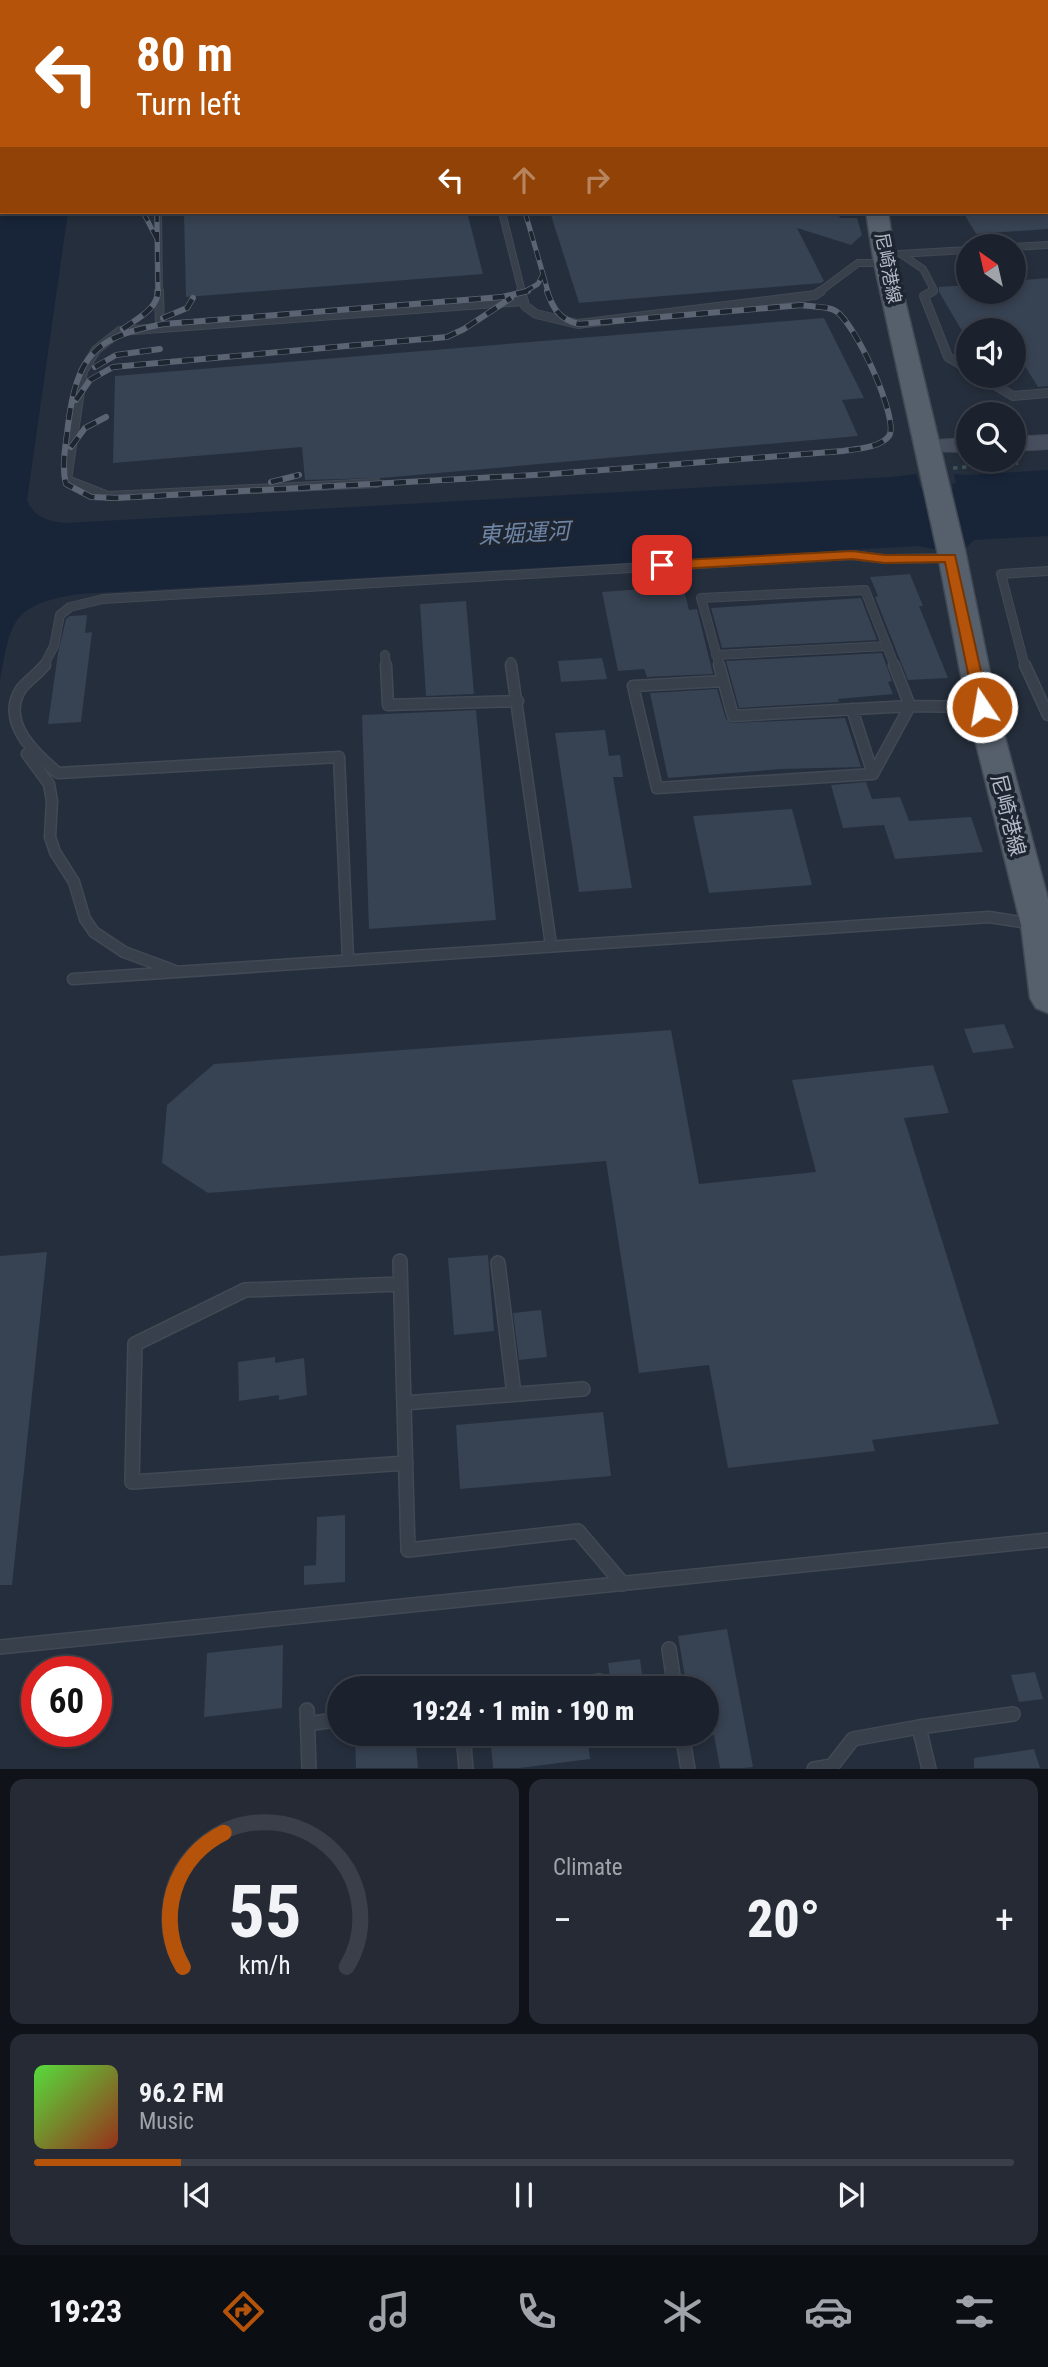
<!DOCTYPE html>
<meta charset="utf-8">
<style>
:root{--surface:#1c222d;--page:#252a35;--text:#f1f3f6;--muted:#a0a4aa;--line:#3a3f49;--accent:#b45309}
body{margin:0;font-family:"Roboto Condensed","Noto Sans JP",sans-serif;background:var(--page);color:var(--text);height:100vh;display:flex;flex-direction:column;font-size:26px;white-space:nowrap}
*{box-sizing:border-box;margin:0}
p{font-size:23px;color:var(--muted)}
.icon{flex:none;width:38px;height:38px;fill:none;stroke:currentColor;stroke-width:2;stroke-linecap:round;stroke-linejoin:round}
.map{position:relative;height:1769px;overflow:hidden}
.details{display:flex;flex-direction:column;gap:10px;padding:10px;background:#0f1319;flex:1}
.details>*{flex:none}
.hud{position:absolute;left:0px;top:0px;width:1048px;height:214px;box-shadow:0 4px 10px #0003,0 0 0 2px var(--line);background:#b45309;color:#fff;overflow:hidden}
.needle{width:46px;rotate:326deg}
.fabs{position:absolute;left:956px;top:234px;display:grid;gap:14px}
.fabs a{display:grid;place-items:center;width:70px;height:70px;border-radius:50%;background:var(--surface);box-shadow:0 4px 10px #0003,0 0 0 2px var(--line);font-size:35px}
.speed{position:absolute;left:21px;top:1656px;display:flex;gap:14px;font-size:35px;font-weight:700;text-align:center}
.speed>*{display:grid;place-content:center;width:91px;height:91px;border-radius:50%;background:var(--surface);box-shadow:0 4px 10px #0003,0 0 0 2px var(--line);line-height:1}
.speed .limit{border:10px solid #d22;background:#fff;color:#111}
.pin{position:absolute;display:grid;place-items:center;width:60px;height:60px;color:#fff;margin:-30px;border-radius:14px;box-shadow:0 4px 10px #0006}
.me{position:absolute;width:77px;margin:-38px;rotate:348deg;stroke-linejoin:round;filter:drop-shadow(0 0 5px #0008)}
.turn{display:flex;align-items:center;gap:24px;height:147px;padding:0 21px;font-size:32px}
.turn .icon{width:91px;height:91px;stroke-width:2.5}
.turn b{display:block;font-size:49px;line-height:60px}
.lanes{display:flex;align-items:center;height:66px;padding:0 21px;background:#0003;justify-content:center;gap:35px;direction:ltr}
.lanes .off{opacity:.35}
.big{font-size:52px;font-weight:800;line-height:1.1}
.details .widget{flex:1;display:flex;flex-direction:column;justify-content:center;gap:10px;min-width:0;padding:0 24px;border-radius:14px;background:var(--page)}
.details .dial{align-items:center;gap:0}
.dial svg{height:182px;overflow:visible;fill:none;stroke:var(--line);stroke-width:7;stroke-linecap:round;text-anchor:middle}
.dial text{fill:var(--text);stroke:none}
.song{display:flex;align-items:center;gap:21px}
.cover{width:84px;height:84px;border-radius:10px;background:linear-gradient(135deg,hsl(110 70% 55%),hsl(10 70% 35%))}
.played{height:7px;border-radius:4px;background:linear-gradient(90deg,var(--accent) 15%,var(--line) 15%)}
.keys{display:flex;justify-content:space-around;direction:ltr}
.heat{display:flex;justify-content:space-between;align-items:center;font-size:38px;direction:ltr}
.details .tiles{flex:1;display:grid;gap:10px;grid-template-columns:1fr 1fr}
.widget:last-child{grid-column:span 2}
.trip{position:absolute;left:327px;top:1676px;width:392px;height:70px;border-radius:35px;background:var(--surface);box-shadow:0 4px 10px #0003,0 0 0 2px var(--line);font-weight:800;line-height:70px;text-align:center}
.tabs{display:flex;height:112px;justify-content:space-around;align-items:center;background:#0b0e12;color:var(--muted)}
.tabs .icon{width:49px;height:49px}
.tabs .selected{color:var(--accent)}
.tabs b{font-size:32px;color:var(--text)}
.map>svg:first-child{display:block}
.water{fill:#182539}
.building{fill:#374252}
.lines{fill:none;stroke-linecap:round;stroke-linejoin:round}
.lane-far3-casing{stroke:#414955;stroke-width:8}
.lane-far2-casing{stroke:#414955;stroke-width:10}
.lane-far1-casing{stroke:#414955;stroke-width:13}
.lane-casing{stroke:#414955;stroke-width:16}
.secondary-casing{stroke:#414955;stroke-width:2}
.primary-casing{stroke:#414955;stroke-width:3}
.path{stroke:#3f5355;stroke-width:3.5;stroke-dasharray:4.5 4.5;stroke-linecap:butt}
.lane-far3{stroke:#38404c;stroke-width:6}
.lane-far2{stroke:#38404c;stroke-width:8}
.lane-far1{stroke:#38404c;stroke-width:10}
.lane{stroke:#38404c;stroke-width:13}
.secondary{fill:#474f5f;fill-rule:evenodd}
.primary{fill:#565f6c;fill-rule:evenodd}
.rail-far1-casing{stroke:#5b6473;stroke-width:5}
.rail-casing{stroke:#5b6473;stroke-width:6}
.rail-far1{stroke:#1d2531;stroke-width:3.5;stroke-dasharray:10;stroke-linecap:butt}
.rail{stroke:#1d2531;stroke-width:4.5;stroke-dasharray:12;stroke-linecap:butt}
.route{fill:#b45309;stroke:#753606;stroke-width:2}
.labels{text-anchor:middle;stroke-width:7;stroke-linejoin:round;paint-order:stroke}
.far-street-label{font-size:18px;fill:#b4bbc7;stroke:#1d2531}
.street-label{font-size:21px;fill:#b4bbc7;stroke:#1d2531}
.water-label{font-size:23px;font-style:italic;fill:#6f85a5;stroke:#1d2531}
</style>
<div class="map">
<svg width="1048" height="1769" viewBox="0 0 1048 1769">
<rect width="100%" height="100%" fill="#252e3c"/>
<!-- water -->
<path class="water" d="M0 0 97 2H2V212H68L27 500C33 517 50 522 66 523L891 477 916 474 921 488 953 489 952 484 956 483 954 474 968 475 1048 470V536L974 540 966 548 934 549 917 546 78 594C11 605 11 621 0 681Z"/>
<!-- building -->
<path class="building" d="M184 212H467L483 274 186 297Z
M550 212H838L840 218H857L862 235 851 245 797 228 824 281 821 283 579 303Z
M963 212H1048V229L976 234Z
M1048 278V386L1038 387 1013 347V331H962L939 292V287L968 285V292H1013V281Z
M824 318 864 398 842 400 858 436 381 478 305 480 302 447 113 463 115 376Z
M910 574 923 606H919L948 678 908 680 875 597 878 596 870 577Z
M683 586 689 610 697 609 713 674 647 677 644 669 618 671 602 592Z
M861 598 877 640 722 648 711 608Z
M466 601 474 694 426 696 420 604Z
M87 615 85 633 92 632 81 722 48 724 58 653 66 619 70 616Z
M882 653 892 681 888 682 893 694 838 699 839 702 739 708 726 661Z
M602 658 607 679 561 682 558 661Z
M717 689 726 719 731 723 845 718 861 767 782 769 668 778 650 693Z
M476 710 496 920 369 929 362 715Z
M605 730 609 756 620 755 623 777H613L632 888 579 892 555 733Z
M866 782 872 799 900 797 909 821 971 817 983 852 895 859 884 825 843 828 831 785Z
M792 809 812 885 709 893 693 816Z
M1004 1024 1014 1048 973 1053 964 1029Z
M671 1030 699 1184 816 1172 792 1080 933 1065 949 1113 904 1118 999 1424 872 1440 875 1451 728 1468 709 1365 639 1373 606 1161 208 1193 162 1163 167 1105 214 1064Z
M47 1252 12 1585H0V1256Z
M488 1255 494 1331 454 1335 448 1258Z
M541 1310 547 1357 519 1360 513 1313Z
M275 1357V1363L304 1358 307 1395 279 1400V1395L239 1401 238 1362Z
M603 1412 611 1476 460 1489 456 1425Z
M345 1515V1582L304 1585V1566L316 1565 317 1517Z
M727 1629 753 1767 743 1768H720L714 1735 707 1736V1689H687L678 1636Z
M283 1645 282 1708 204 1717 207 1653Z
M640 1659 644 1689H612L608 1663Z
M1035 1672 1043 1699 1019 1702 1011 1675Z
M382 1734H415L418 1768H356L355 1738Z
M490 1734H587L590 1759 520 1768H493Z
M1034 1749 1040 1768H974V1758Z"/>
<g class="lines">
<!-- lane-far3 casing -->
<g class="lane-far3-casing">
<path id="lane-far3" d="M400 2 408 0
M158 212 159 292
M502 212 522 292
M1013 247 1048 245
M899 254 968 250
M901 254 923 269 934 290 930 292
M819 292 858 263H885"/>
</g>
<!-- lane-far2 casing -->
<g class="lane-far2-casing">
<path id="lane-far2" d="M159 291 160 328
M521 291 525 306 536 314 578 324 815 295 821 291
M933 291 924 296 948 357 968 369
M980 376 1013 396 1048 393
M377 483 108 496 67 480 83 371 96 350 120 331 524 301
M385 655 386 667
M716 655 887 646
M511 662 512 667
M43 667 54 646 60 615 70 607 103 599 852 555 885 559 951 558
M720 667 701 598 865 590 895 667
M1025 667 1001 574 1048 571"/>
</g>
<!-- lane-far1 casing -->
<g class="lane-far1-casing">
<path id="lane-far1" d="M45 665C38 674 27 681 21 689 0 722 35 754 58 773L339 757 348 958
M386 665 388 705 518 701
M511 665 551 945
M719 665 733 716 910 706
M894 665 910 706
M1025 665 1048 715
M723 681 633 686 657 788 873 774 910 706
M910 706 979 707
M852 709 873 774
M27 754 49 784 52 801 50 837 55 852 74 882 85 919 94 932 124 952 173 970
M73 979 989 917 1034 924"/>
</g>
<!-- lane casing -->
<g class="lane-casing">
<path id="lane" d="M400 1261 408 1550 578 1531 623 1584
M498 1263 514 1394
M400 1284 245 1290 135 1344 132 1482 406 1463
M404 1403 583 1389
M0 1647 1048 1540
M669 1649 675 1689
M546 1689 600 1681
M307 1710 309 1769
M308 1724 340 1719
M463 1734 466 1769
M682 1734 688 1769
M814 1769 832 1766 853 1739 919 1727
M929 1769 919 1727 1013 1714"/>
</g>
<!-- secondary casing -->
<g class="secondary-casing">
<path id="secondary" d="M1048 435V449L1013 451V437Z
M968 438V452L920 451 917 446 920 441Z"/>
</g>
<!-- primary casing -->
<g class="primary-casing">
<path id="primary" d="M823 0H841V2H823Z
M866 212H888L896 263 965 550 997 707 1048 899V1013L1036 1008 1030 998 1021 925 967 707 937 550 874 263Z"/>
</g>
<!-- path -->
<path class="path" d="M953 468 1018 463"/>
<!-- lane-far3 -->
<use href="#lane-far3" class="lane-far3"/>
<!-- lane-far2 -->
<use href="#lane-far2" class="lane-far2"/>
<!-- lane-far1 -->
<use href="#lane-far1" class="lane-far1"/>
<!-- lane -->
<use href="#lane" class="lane"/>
<!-- secondary -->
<use href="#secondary" class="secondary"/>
<!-- primary -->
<use href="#primary" class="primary"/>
<!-- rail-far1 casing -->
<g class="rail-far1-casing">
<path id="rail-far1" d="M880 2 892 0
M143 212 157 239
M157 212 158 292
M525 212 543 274
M543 274 548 292
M524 292 538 284 543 274"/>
</g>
<!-- rail casing -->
<g class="rail-casing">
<path id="rail" d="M528 291 502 297 164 324C95 336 77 355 68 425 66 445 61 465 66 484L91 497 116 498 552 474 843 451C856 449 880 448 889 436 900 420 854 319 834 310 826 306 812 307 802 305L579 324C560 320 553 309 547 291
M163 318 187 308 193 298
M123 329C136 319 158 309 158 291
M95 367 116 355 160 349
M76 400 90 380 113 367 447 337 464 329 511 298
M71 447 85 428 106 417
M271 482 299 475"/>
</g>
<!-- rail-far1 -->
<use href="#rail-far1" class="rail-far1"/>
<!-- rail -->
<use href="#rail" class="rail"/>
</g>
<!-- route -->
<path class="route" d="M852 551 885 555H955L989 707 987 711H977L975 707 945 562 885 563 852 559 662 570 655 565 662 561Z"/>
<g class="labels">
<!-- far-street labels -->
<g class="far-street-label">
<text transform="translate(888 268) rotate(79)" y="6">尼崎港線</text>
</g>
<!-- street labels -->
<g class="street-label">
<text transform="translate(1008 815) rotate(76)" y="7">尼崎港線</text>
</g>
<!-- water labels -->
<g class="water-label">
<text transform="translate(524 533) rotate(-3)" y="8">東堀運河</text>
</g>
</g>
</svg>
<div class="fabs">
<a><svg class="needle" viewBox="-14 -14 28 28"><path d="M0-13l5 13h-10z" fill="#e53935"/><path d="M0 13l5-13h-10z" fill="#a0a4aa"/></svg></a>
<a><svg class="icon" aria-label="sound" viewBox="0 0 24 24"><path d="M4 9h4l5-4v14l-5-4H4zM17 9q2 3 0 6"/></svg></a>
<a><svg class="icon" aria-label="search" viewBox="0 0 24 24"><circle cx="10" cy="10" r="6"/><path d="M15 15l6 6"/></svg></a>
</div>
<div class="speed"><div class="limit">60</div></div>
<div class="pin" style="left:662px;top:565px;background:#d93025"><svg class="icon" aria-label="arrive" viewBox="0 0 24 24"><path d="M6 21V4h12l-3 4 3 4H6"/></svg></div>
<svg class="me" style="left:982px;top:707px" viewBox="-20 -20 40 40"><circle r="17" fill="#b45309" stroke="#fff" stroke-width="3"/><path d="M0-11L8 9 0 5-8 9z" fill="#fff"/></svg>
<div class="trip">19:24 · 1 min · 190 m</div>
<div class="hud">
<div class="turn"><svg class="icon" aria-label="left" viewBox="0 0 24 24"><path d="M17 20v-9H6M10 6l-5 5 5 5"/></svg><div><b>80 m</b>Turn left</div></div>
<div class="lanes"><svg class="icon" aria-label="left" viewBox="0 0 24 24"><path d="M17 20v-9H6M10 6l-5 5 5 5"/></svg><svg class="icon off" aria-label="ahead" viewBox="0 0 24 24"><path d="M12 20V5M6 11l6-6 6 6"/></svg><svg class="icon off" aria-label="right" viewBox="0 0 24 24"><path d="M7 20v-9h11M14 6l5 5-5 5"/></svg></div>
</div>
</div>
<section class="details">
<div class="tiles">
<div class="widget dial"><svg viewBox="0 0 100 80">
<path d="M14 69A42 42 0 1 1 86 69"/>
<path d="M14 69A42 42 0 0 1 32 10" stroke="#b45309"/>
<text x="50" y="56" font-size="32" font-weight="700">55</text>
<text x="50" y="72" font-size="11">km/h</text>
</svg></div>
<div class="widget"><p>Climate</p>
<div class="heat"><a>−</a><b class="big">20°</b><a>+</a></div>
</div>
<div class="widget">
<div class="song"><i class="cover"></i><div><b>96.2 FM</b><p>Music</p></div></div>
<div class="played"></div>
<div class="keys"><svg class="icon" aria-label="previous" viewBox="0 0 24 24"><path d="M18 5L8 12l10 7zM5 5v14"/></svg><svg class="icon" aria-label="pause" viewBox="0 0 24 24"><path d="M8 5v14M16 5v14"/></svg><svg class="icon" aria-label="next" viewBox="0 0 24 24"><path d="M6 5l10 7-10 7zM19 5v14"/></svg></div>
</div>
</div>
</section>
<nav class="tabs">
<b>19:23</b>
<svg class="icon selected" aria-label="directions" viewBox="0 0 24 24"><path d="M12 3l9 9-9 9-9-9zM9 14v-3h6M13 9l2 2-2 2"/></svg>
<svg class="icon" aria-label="music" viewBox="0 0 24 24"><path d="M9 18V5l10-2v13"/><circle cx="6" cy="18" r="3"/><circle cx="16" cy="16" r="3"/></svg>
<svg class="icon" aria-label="phone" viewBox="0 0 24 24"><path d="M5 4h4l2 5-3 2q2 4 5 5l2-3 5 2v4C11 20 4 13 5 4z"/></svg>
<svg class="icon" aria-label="climate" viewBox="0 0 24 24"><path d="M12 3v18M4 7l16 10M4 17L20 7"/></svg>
<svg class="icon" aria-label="car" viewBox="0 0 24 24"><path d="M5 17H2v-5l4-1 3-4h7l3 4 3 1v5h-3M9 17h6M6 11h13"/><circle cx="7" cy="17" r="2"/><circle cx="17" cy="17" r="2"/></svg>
<svg class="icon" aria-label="filters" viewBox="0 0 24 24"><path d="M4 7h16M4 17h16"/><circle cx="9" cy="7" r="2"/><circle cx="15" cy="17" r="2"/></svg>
</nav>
